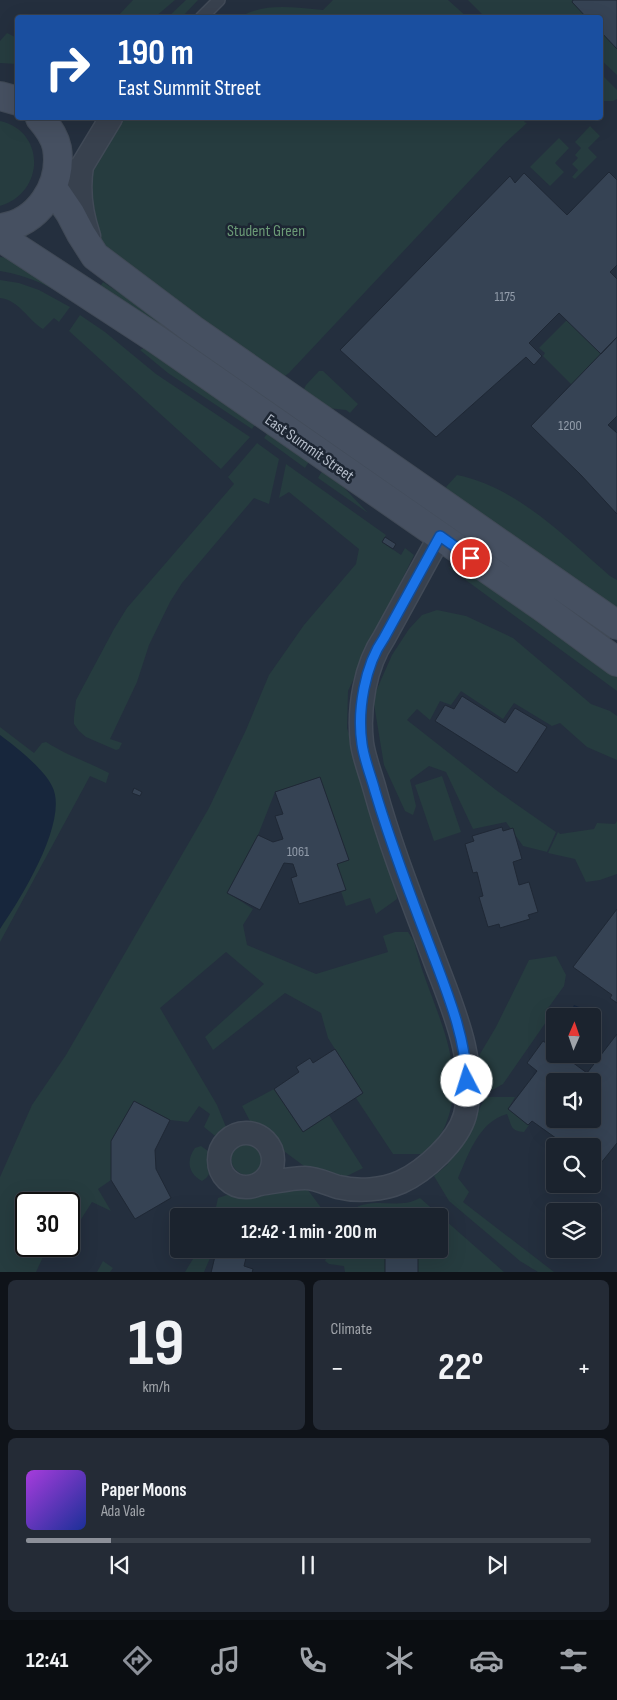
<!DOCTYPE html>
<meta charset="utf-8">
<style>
:root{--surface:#1b232e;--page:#242b36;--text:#f1f3f6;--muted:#a0a4aa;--line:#39404a;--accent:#8c9099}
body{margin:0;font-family:"Sofia Sans Condensed",sans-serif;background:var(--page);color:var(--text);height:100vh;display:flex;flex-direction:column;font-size:19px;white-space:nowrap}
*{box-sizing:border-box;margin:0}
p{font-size:16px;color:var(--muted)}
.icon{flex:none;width:28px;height:28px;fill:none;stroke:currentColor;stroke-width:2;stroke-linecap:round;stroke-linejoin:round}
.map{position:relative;height:1272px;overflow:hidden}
.panel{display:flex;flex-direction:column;gap:8px;padding:8px;background:#0f1319;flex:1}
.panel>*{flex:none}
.top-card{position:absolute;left:15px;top:15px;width:588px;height:105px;border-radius:5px;box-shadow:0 5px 20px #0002,0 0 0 1px var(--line);background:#1a4fa0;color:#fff;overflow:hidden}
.needle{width:32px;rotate:2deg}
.buttons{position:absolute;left:546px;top:1008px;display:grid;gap:10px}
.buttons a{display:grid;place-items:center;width:55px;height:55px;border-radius:5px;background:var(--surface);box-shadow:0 5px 20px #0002,0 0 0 1px var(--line);font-size:25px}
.speed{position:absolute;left:15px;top:1192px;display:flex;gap:10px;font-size:25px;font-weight:700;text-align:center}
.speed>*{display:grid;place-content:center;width:65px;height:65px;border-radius:50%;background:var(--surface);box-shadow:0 5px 20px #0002,0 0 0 1px var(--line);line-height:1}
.speed .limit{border:2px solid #111;border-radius:8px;background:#fff;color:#111}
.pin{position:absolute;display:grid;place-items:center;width:42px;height:42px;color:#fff;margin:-21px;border:2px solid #fff;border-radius:50%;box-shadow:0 1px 5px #0007}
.me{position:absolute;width:55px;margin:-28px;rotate:355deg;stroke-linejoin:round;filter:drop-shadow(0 0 4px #0008)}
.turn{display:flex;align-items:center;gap:18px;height:105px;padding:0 20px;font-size:22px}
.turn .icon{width:65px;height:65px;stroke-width:2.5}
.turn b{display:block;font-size:35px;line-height:42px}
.big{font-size:38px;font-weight:700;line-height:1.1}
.panel .card{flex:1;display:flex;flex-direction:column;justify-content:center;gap:8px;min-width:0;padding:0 18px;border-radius:8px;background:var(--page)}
.panel .dial{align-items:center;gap:0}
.dial b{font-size:65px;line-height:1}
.song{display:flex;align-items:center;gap:15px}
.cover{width:60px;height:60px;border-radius:8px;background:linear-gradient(135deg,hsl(280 70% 55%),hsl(230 70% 35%))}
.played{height:5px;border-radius:2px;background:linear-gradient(90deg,var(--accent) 15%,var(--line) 15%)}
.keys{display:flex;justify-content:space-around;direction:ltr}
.heat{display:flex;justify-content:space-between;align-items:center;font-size:28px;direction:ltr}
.panel .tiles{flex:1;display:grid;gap:8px;grid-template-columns:1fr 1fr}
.card:last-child{grid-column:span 2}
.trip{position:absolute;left:170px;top:1208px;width:278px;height:50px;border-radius:5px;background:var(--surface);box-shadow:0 5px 20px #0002,0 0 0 1px var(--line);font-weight:700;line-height:50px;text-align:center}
.tab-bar{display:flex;height:80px;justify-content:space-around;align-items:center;background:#0b0e12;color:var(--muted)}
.tab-bar .icon{width:35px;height:35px}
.tab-bar .on{color:var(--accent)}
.tab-bar b{font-size:22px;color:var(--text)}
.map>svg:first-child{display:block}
.green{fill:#263c3f}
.water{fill:#17263c}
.building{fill:#364354;stroke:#1f2835;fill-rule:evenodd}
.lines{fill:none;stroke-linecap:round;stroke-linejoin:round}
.lane-casing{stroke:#414a57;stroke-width:14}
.street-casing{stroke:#414a57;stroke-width:25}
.secondary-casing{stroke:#414a57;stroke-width:30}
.lane{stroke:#38414e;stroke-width:11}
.street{stroke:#38414e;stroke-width:22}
.secondary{stroke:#465061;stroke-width:28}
.route-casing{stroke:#114b97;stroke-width:12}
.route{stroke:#1a73e8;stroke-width:9}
.labels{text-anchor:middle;stroke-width:5;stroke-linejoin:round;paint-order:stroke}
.number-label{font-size:14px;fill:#929caa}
.park-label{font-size:16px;fill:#6b9a76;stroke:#1d2633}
.street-label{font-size:16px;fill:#b4bcc9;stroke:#1d2633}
</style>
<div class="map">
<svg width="617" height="1273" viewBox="0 0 617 1273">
<rect width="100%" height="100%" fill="#242f3e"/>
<!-- green -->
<path class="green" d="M133 0H175L155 17H117Z
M186 0H198L182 17H168Z
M333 0H448L467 17H240C266 2 294 8 323 10Z
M468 0H573L572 2 587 17H559L558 15 555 18 485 17Z
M600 31 617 49V75L600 59Z
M7 33 17 38V64L0 63V41Z
M600 73 617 90V99L613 101H600Z
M119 118H528L524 122 527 123 504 144 289 373 281 379 177 302 163 289 130 268 108 250 99 238 85 180Z
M0 121C46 131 45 193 0 206Z
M590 126 600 136 588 148 597 157 575 179 572 177 578 170 572 164 578 158 575 155 581 148 575 142Z
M559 138 569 148 555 163 564 172 550 186 530 167Z
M0 257 10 258 72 300C47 285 29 276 0 271Z
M0 280 19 283 39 290 70 307 59 322 54 318 43 329C28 320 19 300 0 298Z
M103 282 150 313 267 393 262 403 98 290Z
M80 315 105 332 156 374 250 437 221 469 69 331Z
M567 320 601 354 572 385 543 356 545 353 539 348Z
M147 346 256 423 252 429 168 373 140 350Z
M319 371H323L358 404 350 413 346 410 328 408 302 393 306 385Z
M269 431 310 460 305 468 264 438Z
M257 443 279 459 269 504 254 498 182 583 170 602 149 645 137 682 110 739 122 743 119 749 116 750 86 737 79 731 74 724V717L76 700 114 629 127 608 234 484 228 477Z
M286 464 386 535 382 542 401 555 405 548 414 555 348 691 347 728 396 887 397 899 376 914 370 898 346 906 341 891 337 864 349 860 320 777 275 792 258 835 228 893 253 909 243 925 247 945 316 974 388 952 383 936 395 932H408L414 941C427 1001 472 1063 445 1126 441 1136 431 1145 425 1154H393L356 1098 363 1093 328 1038 321 1013 285 993 213 1050 205 1037 264 984 226 952 160 1008 217 1105 226 1127 219 1139 204 1127 210 1114 199 1106 188 1122 170 1120 134 1101 111 1141V1180L98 1189 111 1211 92 1202 78 1224 69 1219V1204H26V1246H48L36 1272H0V1177L32 1105 66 1055 209 808 246 730 269 675 304 625 356 564 359 549 289 492 279 498Z
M322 471 333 476 368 513 318 478Z
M457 475C517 487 565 537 610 576L617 580V613L449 493 446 487Z
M448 567 454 568 476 575 608 669 617 676V691Z
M437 610 466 616 513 638 591 704 610 711 617 716V760L587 747 560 723 552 726 514 703 503 719 461 691 451 705 440 701 430 720 417 709 407 720 496 790 556 832 547 852 523 846 506 822 473 829 446 772 429 766 410 780 416 806 413 815 405 811 384 765 373 698 392 655 409 629 422 615Z
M0 727 34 753 42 743 46 742C66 755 88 762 109 773L106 783 90 776 0 942Z
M442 776 461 832 434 841 415 785Z
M617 821V874L600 880 586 882 575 859 548 853 558 832 560 834 594 829 597 823 615 824Z
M556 956 566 975 564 986 546 1011V1022L503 1084 487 1093 475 1092 473 1077 480 1054 496 1027 529 960Z
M274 1089 303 1132 329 1115 363 1168 345 1177 333 1179 304 1166 281 1149 267 1132 250 1121 242 1106Z
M486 1097H515L508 1109 529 1125 524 1132C510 1131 512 1126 507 1114 479 1122 469 1153 458 1178L469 1192 463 1202 554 1272H538L520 1261 449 1201 434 1176 447 1165Z
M231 1158a17 17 0 1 1 34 0a17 17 0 1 1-34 0Z
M201 1146 208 1151C211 1163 214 1174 202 1181 188 1174 186 1160 195 1148Z
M297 1188 308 1190 322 1209 321 1216H214L218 1198 230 1194 246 1196Z
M420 1198 504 1272H418L417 1258H385V1272H345L344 1266 329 1264 325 1261 330 1249H439V1216H341L342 1213H349C363 1198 387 1205 404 1203 410 1203 415 1200 420 1198Z
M201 1249H214L204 1272H185L196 1254Z
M103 1261 113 1268 110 1272H97Z"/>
<!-- water -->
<path class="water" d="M0 735C15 746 44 769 52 786 70 820 20 900 0 929Z
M574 1005 593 1012 590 1016H569Z"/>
<!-- building -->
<path class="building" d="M573 0H617V49L600 31V18H587L572 2Z
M609 172 617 180V265L610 272 617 279V337L601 354 559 313 529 343 542 356 534 365 526 357 436 437 340 350 510 176 515 183 524 173 567 215Z
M617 337V416L608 425 617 433V514L581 475 531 426Z
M385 537 396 544 393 549 382 542Z
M462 696 505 723 515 708 547 727 517 773 435 721 445 705 454 709Z
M320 777 349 860 337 864 346 890 299 904 291 878 297 876 293 864 284 863 260 910 227 893 258 835 273 842 283 839 275 816 283 814 275 792Z
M134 788 142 792 140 796 132 793Z
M502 827 503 831 513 828 522 859 513 862 519 885 529 882 538 912 528 915 530 919 500 928 499 924 488 927 479 897 483 896 477 872 473 873 465 844 474 841 472 836Z
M617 909V1003L610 998 612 995 573 967Z
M617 1034V1143L593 1173 592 1146H567L532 1121 528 1125 508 1109 537 1071 527 1063 543 1041 555 1049V1054H561L587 1073ZM555 1081H592V1119H555Z
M335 1049 363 1093 303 1132 274 1089 299 1072 296 1067 310 1058 313 1063Z
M134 1101 170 1120 155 1150 156 1169 171 1198 135 1219 111 1180V1141Z
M216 1252 246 1258 244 1266 253 1269 252 1273H211Z
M385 1258H418V1273H385Z"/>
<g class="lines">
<!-- lane casing -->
<g class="lane-casing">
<path id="lane" d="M201 18 219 0"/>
</g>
<!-- street casing -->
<g class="street-casing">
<path id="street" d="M82 166C78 190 81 213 89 236
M53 188 82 166 111 118
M219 1160a27 27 0 1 1 54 0a27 27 0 1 1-54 0Z
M260 1184C275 1182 291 1178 305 1178 316 1178 328 1184 338 1187 358 1192 383 1190 401 1182 425 1171 458 1141 465 1115 478 1063 453 1009 435 961 414 905 391 848 375 790 371 775 364 758 362 743 358 708 365 666 384 638L440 536"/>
</g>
<!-- secondary casing -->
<g class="secondary-casing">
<path id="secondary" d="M0 96 18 101
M53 188 70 213 81 234 95 256 192 329 617 625
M0 228C38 224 63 185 57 148 55 137 47 126 40 118
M0 237 156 339 545 609 617 662"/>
</g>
<!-- lane -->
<use href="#lane" class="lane"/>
<!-- street -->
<use href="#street" class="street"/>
<!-- secondary -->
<use href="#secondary" class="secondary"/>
</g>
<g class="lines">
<!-- route casing -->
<g class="route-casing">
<path id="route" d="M467 1081C465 1038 450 1000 435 960 414 905 392 848 375 791 371 776 364 759 362 744 357 710 365 665 384 638L440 536 471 558"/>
</g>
<!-- route -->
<use href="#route" class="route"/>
</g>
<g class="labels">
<!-- number labels -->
<g class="number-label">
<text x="505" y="301">1175</text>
<text x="570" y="430">1200</text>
<text x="298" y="856">1061</text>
</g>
<!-- park labels -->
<g class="park-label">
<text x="266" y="236">Student Green</text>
</g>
<!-- street labels -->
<g class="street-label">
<text transform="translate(310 447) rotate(35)" y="6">East Summit Street</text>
</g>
</g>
</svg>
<div class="buttons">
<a><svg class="needle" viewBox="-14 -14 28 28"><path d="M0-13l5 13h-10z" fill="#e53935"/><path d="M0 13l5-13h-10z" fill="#a0a4aa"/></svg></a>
<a><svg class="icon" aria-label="sound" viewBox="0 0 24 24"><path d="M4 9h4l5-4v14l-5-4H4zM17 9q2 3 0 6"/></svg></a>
<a><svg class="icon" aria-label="search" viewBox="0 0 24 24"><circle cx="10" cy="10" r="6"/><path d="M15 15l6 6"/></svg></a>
<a><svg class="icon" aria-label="layers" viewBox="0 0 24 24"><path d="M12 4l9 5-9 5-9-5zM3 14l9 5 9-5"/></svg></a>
</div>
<div class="speed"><div class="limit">30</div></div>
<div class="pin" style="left:471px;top:558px;background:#d93025"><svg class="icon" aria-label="arrive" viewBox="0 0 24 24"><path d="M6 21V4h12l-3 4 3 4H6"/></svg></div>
<svg class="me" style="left:467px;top:1081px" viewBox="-20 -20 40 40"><circle r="19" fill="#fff"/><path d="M0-13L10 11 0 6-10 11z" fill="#1a73e8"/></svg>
<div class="trip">12:42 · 1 min · 200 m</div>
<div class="top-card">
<div class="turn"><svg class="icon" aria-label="right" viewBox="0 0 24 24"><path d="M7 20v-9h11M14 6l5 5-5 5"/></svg><div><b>190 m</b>East Summit Street</div></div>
</div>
</div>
<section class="panel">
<div class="tiles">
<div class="card dial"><b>19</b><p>km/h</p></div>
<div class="card"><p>Climate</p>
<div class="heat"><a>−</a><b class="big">22°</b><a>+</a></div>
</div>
<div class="card">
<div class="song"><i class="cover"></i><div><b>Paper Moons</b><p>Ada Vale</p></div></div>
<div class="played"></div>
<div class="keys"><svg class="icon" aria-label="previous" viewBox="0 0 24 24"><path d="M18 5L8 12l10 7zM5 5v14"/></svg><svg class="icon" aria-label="pause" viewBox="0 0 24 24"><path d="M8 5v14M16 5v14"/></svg><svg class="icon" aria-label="next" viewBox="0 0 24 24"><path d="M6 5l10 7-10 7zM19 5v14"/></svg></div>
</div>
</div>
</section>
<nav class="tab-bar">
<b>12:41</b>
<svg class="icon on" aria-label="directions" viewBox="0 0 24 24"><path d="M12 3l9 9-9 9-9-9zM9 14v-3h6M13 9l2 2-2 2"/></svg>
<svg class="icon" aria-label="music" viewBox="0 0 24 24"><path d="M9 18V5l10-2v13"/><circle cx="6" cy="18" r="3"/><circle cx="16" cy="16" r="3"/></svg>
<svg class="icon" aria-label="phone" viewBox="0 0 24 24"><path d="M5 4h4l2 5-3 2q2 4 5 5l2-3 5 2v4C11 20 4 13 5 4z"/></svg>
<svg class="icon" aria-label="climate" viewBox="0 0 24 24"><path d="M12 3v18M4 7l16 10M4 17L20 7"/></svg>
<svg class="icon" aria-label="car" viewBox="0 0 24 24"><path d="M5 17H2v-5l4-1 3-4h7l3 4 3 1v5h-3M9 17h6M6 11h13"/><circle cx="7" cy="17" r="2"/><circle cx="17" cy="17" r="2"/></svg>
<svg class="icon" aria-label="filters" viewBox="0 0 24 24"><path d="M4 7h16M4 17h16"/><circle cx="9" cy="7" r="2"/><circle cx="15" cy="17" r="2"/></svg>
</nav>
